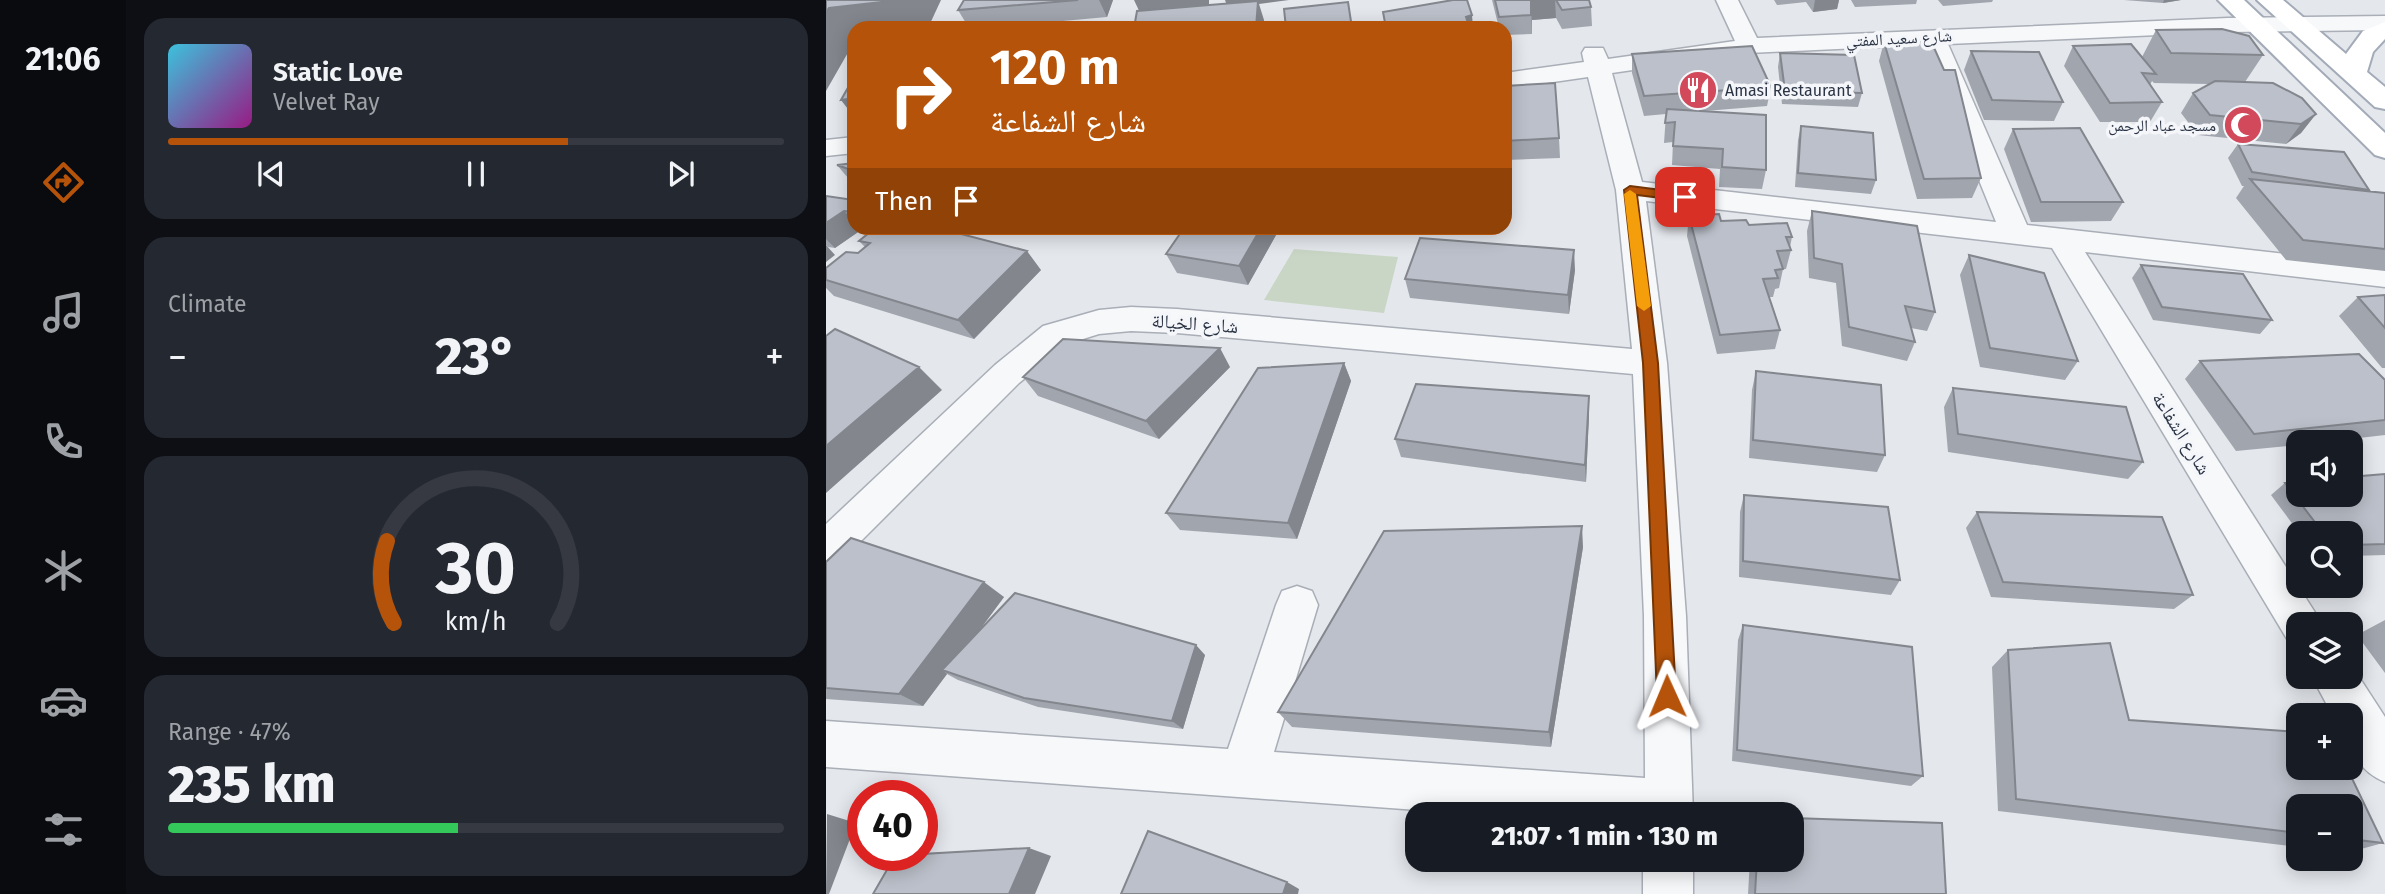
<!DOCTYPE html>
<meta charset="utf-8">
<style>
:root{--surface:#171b24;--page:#242831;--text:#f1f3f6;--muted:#9ea1a6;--line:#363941;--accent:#b45309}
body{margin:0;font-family:"Fira Sans","Noto Naskh Arabic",sans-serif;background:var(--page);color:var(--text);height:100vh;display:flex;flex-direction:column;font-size:26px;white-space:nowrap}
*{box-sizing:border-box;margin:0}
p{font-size:23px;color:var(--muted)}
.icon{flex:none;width:38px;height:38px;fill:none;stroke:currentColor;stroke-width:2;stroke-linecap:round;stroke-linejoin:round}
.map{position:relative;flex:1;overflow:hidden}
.sheet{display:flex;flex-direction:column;gap:18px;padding:18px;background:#0d0f14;width:700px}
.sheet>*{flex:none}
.hud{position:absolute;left:21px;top:21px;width:665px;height:214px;border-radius:21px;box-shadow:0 4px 18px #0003;background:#b45309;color:#fff;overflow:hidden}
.controls{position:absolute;left:1460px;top:430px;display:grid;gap:14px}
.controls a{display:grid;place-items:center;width:77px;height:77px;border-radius:14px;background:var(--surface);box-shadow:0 4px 18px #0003;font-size:35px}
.speed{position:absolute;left:21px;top:780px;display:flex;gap:14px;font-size:35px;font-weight:700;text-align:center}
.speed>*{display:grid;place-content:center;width:91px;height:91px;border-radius:50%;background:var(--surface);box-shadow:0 4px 18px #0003;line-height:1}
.speed .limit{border:10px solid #d22;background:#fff;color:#111}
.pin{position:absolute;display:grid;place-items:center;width:60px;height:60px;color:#fff;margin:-30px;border-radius:14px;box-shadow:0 4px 10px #0006}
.me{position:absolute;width:77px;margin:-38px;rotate:359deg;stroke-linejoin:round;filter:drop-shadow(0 0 5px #0008)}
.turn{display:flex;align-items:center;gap:24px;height:147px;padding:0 28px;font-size:32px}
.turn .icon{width:91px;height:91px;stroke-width:2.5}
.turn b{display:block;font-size:49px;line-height:60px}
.then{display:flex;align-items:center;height:66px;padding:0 28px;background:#0003;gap:14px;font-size:26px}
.big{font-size:52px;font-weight:800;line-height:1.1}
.sheet .tile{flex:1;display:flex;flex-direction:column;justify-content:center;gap:10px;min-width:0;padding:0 24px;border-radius:21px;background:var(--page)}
.sheet .dial{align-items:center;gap:0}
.dial svg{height:182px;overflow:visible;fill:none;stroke:var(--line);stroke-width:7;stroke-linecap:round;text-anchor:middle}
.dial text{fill:var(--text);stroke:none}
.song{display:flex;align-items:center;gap:21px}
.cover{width:84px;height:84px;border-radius:10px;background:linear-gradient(135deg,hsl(190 70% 55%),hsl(310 70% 35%))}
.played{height:7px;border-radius:4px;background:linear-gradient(90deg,var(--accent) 65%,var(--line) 65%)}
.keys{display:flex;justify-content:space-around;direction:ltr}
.heat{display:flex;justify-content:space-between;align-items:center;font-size:38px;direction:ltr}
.charge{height:10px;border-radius:5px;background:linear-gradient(90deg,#34c759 47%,var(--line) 0)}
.trip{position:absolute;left:579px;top:802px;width:399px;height:70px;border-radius:21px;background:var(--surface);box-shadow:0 4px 18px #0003;font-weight:800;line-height:70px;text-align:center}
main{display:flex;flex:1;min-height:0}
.dock{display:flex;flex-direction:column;width:126px;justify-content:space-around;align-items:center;background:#090b0e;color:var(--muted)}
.dock .icon{width:49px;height:49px}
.dock .selected{color:var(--accent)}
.dock b{font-size:32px;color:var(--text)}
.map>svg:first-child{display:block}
.green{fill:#c9d6c5}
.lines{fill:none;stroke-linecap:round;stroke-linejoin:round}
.minor-casing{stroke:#a9aeb7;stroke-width:3}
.major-casing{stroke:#a3abb8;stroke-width:4}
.minor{fill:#f7f8fa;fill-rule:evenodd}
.major{fill:#fff;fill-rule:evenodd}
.wall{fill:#a1a5ae}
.shaded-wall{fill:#83868d}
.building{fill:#bbc0ca;stroke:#83868d;stroke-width:2}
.route{fill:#b45309;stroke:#753606;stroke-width:2}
.slow{fill:#f59e0b}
.labels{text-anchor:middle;stroke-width:7;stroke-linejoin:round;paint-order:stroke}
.far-street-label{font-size:16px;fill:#2b3445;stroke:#f4f6f9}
.far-poi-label{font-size:16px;fill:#2b3445;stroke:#f4f6f9;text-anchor:start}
.street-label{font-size:19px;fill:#2b3445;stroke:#f4f6f9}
</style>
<main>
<nav class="dock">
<b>21:06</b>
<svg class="icon selected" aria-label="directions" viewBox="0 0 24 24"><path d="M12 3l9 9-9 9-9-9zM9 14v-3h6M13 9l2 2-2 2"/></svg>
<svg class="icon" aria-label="music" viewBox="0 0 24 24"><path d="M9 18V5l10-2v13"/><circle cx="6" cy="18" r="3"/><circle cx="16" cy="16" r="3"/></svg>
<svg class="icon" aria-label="phone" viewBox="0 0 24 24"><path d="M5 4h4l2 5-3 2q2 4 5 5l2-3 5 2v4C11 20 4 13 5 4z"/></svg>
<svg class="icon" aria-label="climate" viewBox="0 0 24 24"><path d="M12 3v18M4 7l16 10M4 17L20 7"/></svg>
<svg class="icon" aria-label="car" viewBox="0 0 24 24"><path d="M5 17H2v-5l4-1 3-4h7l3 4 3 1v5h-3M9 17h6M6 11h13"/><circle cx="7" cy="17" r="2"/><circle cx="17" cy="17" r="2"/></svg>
<svg class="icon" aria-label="filters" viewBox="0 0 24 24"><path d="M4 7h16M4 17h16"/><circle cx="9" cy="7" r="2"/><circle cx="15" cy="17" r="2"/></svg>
</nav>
<section class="sheet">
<div class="tile">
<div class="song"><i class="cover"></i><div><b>Static Love</b><p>Velvet Ray</p></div></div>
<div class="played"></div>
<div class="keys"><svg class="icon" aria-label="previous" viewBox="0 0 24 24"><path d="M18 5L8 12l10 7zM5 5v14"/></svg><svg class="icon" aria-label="pause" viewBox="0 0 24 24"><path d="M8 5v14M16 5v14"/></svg><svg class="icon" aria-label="next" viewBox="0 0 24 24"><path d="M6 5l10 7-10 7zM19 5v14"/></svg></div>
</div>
<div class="tile"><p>Climate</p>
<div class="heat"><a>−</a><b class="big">23°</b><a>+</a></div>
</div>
<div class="tile dial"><svg viewBox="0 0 100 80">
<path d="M14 69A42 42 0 1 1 86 69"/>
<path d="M14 69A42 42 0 0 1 11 33" stroke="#b45309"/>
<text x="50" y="56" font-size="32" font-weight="700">30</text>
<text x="50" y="72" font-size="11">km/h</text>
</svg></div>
<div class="tile"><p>Range · 47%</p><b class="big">235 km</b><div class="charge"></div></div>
</section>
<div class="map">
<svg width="1559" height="894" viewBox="0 0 1559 894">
<rect width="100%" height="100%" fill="#e4e7ec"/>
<!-- green -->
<path class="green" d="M468 249 572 257 558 313 438 300Z"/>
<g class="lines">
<!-- minor casing -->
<g class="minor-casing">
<path id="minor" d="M890 0H912L931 38 1402 18 1559 16V30L1402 32 1122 44 1201 225 1559 265V287L1259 252 1497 625H1472V643L1461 639 1226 248 820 201 841 363 860 616 867 814H646L0 767V721L402 749 450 605 456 591 471 586 486 591 492 605 448 752 819 778 818 616 807 374 351 333 305 331 273 334 241 344 193 383 14 562 0 568V524L169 365 217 326 273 310 305 307 351 309 806 349 790 190 762 77 679 89V73L758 62 756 53 759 48H777L782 59 909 41ZM1098 45 1170 222 816 182 786 73 923 53Z
M28 137V153L0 156V140Z
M1524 663 1559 717V782C1528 769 1524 747 1524 716H1507L1486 677H1524Z
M817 859H867V894H817Z"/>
</g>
<!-- major casing -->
<g class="major-casing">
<path id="major" d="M1392 0H1418L1559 133V158L1549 155Z
M1431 0H1457L1520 54 1537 31 1559 22V39L1547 52 1541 72 1559 87V109L1549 107Z"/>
</g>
<!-- minor -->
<use href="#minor" class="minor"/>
<!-- major -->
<use href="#major" class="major"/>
</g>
<!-- wall -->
<path class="wall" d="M138 0H287L281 17 158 28H143L132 10Z
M666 0H763L765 7 766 26 736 29 730 18 706 20V34L679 35V28H673Z
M948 0H1013L1011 9 987 12 980 2 951 5Z
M1025 0H1091L1090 4 1029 7Z
M1112 0H1167L1166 2 1117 6Z
M1298 0H1355L1337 3Z
M1330 30 1437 55 1419 82 1490 114 1475 133 1460 144 1372 135 1355 113 1367 93 1383 84 1328 83 1326 81 1324 85 1336 102 1324 122H1274L1238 66 1247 46 1316 57Z
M1058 42 1155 178 1146 198 1091 199 1053 61Z
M1145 51 1237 102 1228 121 1158 120 1138 70Z
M954 53 1036 93 1032 107 956 104 952 67Z
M806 54 945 87 941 106 879 111 940 170 936 189 893 187 894 169 846 165 847 142 838 143 840 114 818 116 806 73Z
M679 86 733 138 734 158 679 160Z
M975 126 1050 180 1045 194 969 187 972 140Z
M1187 129 1297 202 1285 221 1205 222 1178 149Z
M1412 144 1543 190 1542 191 1559 193V271L1460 260 1410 198 1418 186H1416L1402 158Z
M28 163V185L11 165Z
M0 196 28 200V228H48L44 231 35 230 9 248 2 247 0 245Z
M986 211 1109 312 1101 331 1085 328 1089 342 1081 361 1016 346 1010 283 983 278 981 231Z
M863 216 923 225 966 237 964 247 965 250 960 269H957L953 288 949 289 947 297H943L954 330 949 349 891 354 861 236Z
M164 228H183L178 232Z
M368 228H454L422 285 351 273 340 254 366 231Z
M539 228H593L591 235 541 231Z
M33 241 215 270 148 339 8 296 0 288V268L32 253 39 247Z
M1143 255 1252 361 1239 380 1154 367 1134 275Z
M1315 265 1446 320 1434 334 1327 320 1306 278Z
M749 270 743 314 584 298 579 279Z
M1559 295V368H1556L1513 316 1532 297Z
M1374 361 1559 380V435L1490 443H1472V445L1410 451 1359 379Z
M518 363 525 381 471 539 354 530 340 513Z
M404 367 333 439 212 396 197 377Z
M930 371 1059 455 1051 472 923 458 926 390Z
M1127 388 1317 462 1302 479 1122 452 1118 407Z
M763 414 760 482 575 457 569 439Z
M1559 474V555L1524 556V534H1474L1445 495 1459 483Z
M918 495 1074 580 1065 595 913 577 914 512Z
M1151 512 1367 595 1348 609 1165 597 1140 528Z
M757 547 725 747 466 727 452 712Z
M0 562 178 597 151 633 379 655 357 729 212 707 132 680 121 674 97 706 0 699Z
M1559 620V673L1531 635Z
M917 625 1097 776 1085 786 906 761 912 640Z
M1284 643 1303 720 1472 732V768H1521L1557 843 1524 852V807H1472V847L1172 811 1166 667 1182 650Z
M924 859H966L1120 894H922Z"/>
<!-- shaded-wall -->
<path class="shaded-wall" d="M73 0H115L102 28H28V42L0 91V12L3 8Z
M273 0H287L281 17Z
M308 0H383V8L316 17Z
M399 0H463L433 4 438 20V28H430L402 8Z
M717 0H729L730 18 706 20V34L705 1Z
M989 0H1013L1011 9 987 12Z
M1338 0H1355L1337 3Z
M646 15 647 28H630L640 17Z
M28 98V117L15 100Z
M1490 114 1475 133 1460 144 1475 124Z
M18 211 28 222V228H33L35 230 9 248 0 239V223Z
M175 228H183L178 232Z
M435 228H454L422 285 413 266Z
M589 228H593L591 235Z
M0 245 9 255 0 262Z
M748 250 749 270 743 314 742 295Z
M201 251 215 270 148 339 132 320Z
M394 348 404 367 333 439 320 421Z
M518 363 525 381 471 539 462 523Z
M93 367 116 390 0 493V446Z
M763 396V414L760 482 759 465Z
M756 526 757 547 725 747 723 732Z
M158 582 178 597 122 673 116 670 121 674 97 706 73 694Z
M370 645 379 655 357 729 346 721Z
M1 814 30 823 3 894H0Z
M203 848 225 856 209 894H183Z
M461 882 473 889 472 894H457Z"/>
<!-- building -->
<path class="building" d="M0 0H73L3 8 0 12Z
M138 0H252L132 10Z
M627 0H641L646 15 640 17 643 26 630 28H560L557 12Z
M669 0H717L705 1V15L673 17Z
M730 0H763L765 7 736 10Z
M432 1 430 28H308L311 11Z
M522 2 526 28H460L458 9Z
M1396 29 1423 36 1437 55 1345 53 1330 30Z
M1105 41 1118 70H1129L1155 178 1098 179 1058 42Z
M1305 44 1330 74 1316 73 1336 102 1284 103 1247 46Z
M926 46 945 87 818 96 806 54Z
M1145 51 1213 52 1237 102 1166 100Z
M954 53 1028 55 1036 93 959 91Z
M28 77V98L15 100Z
M1389 81 1447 83 1476 98 1490 114 1475 124 1384 115 1367 93Z
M729 83 733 138 679 141V86Z
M841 109 940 115V170L896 167 897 149 847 146 849 122 839 123Z
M975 126 1047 133 1050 180 972 173Z
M1254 128 1297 202H1215L1187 129Z
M1412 144 1518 152 1543 190 1426 172Z
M28 163V171L11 165Z
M1424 179 1559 193V249L1477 240Z
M0 196 28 200V211L27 212 18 211 0 223Z
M986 211 1091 226 1109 312 1079 306 1089 342 1023 327 1016 264 988 258Z
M893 214 895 221 920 220 923 225 961 223 966 237H960L965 250 951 251 957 269 949 270 952 278 937 279 954 330 894 335 863 216Z
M49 228H112L201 251 132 320 0 280V268L20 252 32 253 44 243 33 241Z
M358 228 366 231 368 228H435L413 266 340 254Z
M594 238 748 250 742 295 579 279Z
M1143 255 1218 273 1252 361 1164 348Z
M1315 265 1417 274 1446 320 1336 307Z
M1559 295V328L1532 297Z
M9 329 93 367 0 446V336Z
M237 339 394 348 320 421 197 377Z
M1533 354 1559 380V420L1428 434 1374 361Z
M518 363 462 523 340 513 432 368Z
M930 371 1055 385 1059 455 927 440Z
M590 384 763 396 759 465 569 439Z
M1127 388 1300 407 1317 462 1132 434Z
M1559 474V544L1524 545V534H1498L1459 483 1472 482V495H1524V477Z
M918 495 1062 507 1074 580 917 561Z
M1151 512 1336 517 1367 595 1177 582Z
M756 526 723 732 452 712 558 531Z
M25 538 158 582 73 694 0 688V562Z
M189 593 370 645 346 721 198 698 116 670Z
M917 625 1086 647 1097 776 911 750Z
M1284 643 1303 720 1472 732V768H1521L1557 843 1524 839V807H1472V833L1190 799 1182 650Z
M966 818 1116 823 1120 894H929L931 859H966Z
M322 831 461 882 457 894H295Z
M203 848 183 894H47L69 856H96V854Z"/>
<!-- route -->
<path class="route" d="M804 186 859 193 865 197 859 201 811 195 832 363 850 696 847 703 841 706 834 703 831 696 817 363 798 190Z"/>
<!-- slow -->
<path class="slow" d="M804 190 810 194 825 306 818 311 811 306 798 194Z"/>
<!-- icons -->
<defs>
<g id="restaurant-disc" transform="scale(2.0125)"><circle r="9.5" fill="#d1495b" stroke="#f4f6f9"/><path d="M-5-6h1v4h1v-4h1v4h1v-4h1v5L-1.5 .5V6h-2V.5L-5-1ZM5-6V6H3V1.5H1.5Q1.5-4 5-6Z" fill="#fff"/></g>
<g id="mosque-disc" transform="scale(2.0125)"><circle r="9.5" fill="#d1495b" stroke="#f4f6f9"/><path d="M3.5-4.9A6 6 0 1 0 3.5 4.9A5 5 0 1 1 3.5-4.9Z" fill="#fff"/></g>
</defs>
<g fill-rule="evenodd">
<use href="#restaurant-disc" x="872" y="90"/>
<use href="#mosque-disc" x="1417" y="125"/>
</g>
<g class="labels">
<!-- far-street labels -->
<g class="far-street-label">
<text transform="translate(1073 38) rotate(-3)" y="6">شارع سعيد المفتي</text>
</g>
<!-- far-poi labels -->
<g class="far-poi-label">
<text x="899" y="96">Amasi Restaurant</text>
<text x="1390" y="131" text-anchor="end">مسجد عباد الرحمن</text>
</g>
<!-- street labels -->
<g class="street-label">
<text transform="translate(369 323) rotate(4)" y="7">شارع الخيالة</text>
<text transform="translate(1356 433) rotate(58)" y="7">شارع الشفاعة</text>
</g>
</g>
</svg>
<div class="controls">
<a><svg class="icon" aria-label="sound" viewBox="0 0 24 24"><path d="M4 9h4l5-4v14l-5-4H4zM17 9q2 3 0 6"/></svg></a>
<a><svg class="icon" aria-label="search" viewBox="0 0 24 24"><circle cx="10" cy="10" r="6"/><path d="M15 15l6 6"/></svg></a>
<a><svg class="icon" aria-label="layers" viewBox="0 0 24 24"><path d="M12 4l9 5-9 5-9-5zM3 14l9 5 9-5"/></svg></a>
<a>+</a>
<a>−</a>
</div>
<div class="speed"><div class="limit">40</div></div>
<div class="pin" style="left:859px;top:197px;background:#d93025"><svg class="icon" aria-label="arrive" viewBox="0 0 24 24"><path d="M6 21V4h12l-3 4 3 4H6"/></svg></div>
<svg class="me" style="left:841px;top:696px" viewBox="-20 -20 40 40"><path d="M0-17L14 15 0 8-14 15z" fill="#b45309" stroke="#fff" stroke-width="4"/></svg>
<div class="trip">21:07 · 1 min · 130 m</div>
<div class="hud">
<div class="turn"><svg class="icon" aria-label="right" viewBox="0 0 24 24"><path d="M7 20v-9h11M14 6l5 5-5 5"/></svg><div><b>120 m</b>شارع الشفاعة</div></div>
<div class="then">Then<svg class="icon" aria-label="arrive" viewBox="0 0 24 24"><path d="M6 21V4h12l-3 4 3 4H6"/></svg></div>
</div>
</div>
</main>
